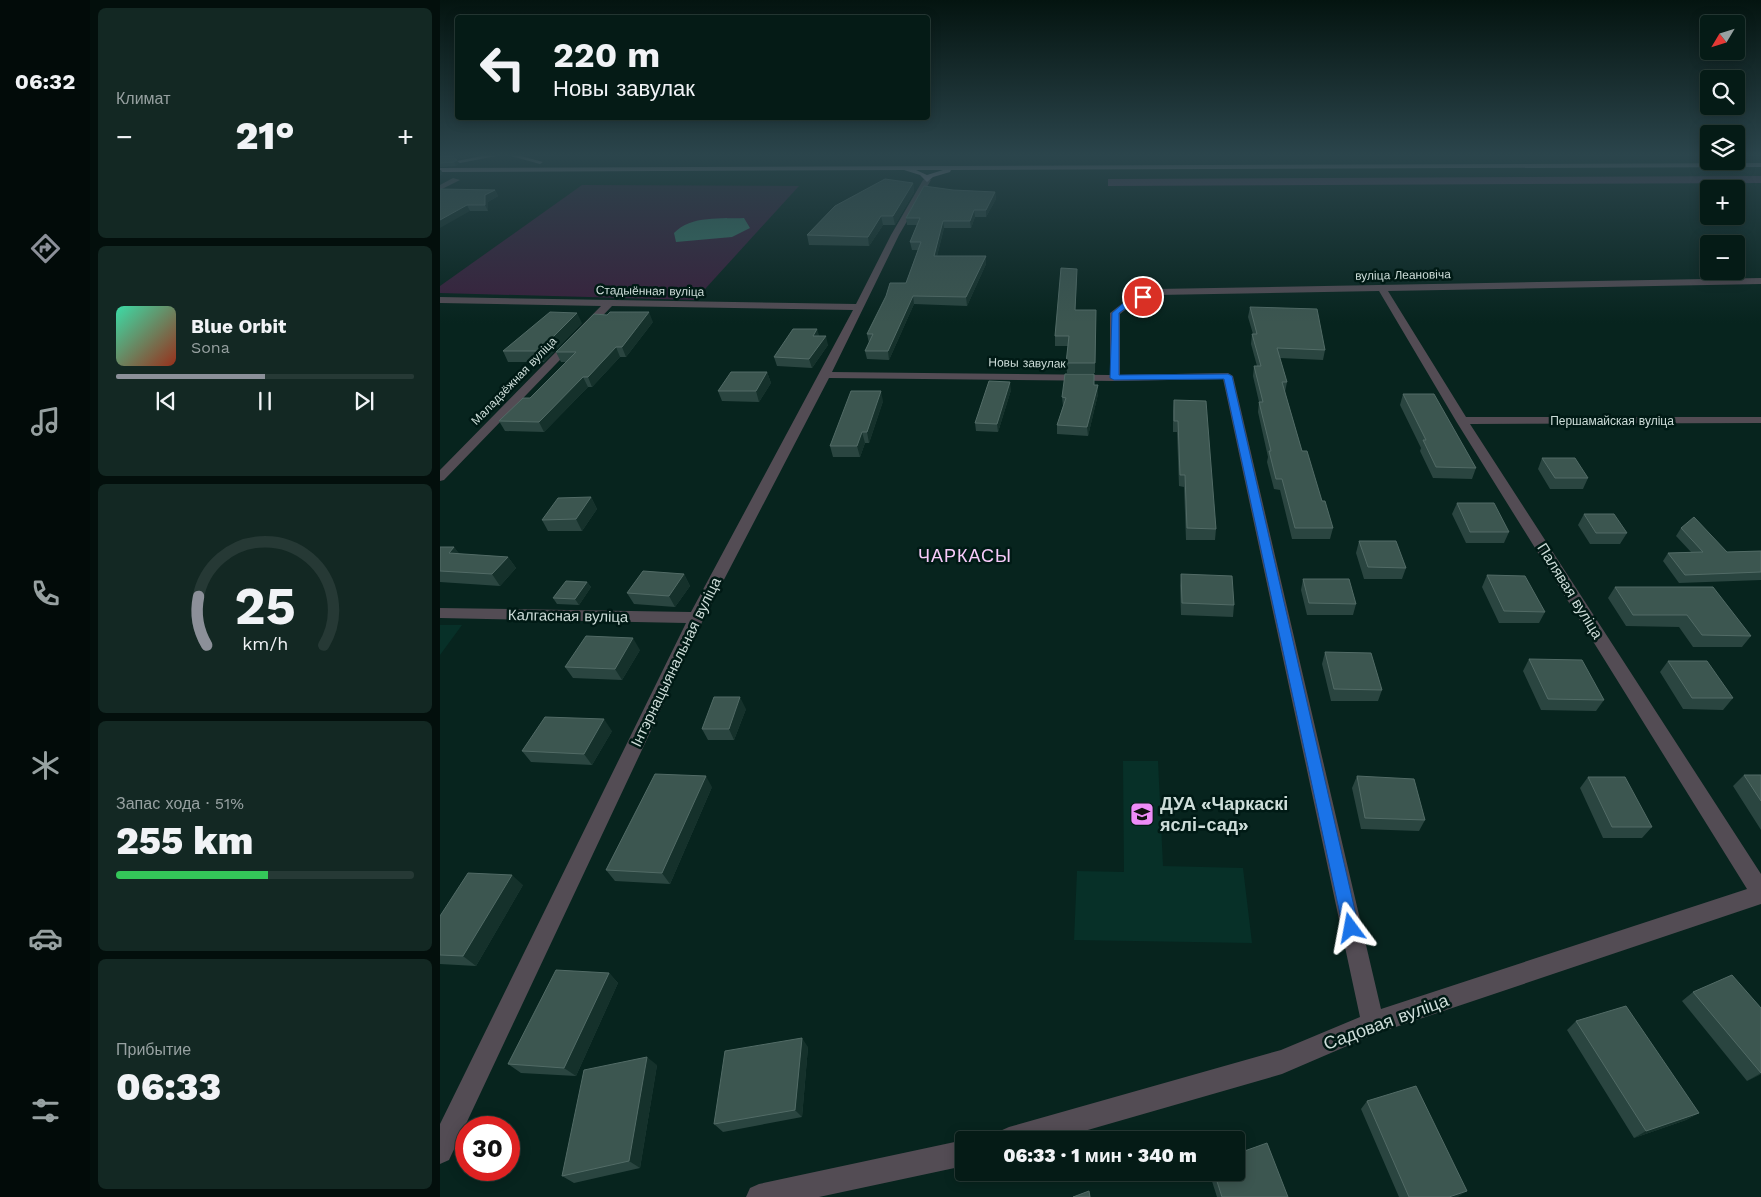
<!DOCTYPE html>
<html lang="ru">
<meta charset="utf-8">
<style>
:root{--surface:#051b16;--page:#132823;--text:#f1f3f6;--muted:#97a1a1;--line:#263935;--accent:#8c9099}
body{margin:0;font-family:"Work Sans",sans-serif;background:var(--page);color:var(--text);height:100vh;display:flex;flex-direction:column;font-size:19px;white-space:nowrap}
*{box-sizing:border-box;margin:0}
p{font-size:16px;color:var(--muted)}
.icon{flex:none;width:28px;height:28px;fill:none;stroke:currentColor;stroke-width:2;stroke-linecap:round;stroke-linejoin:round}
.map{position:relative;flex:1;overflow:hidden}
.panel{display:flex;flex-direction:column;gap:8px;padding:8px;background:#030f0c;width:350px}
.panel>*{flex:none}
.hud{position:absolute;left:15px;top:15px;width:475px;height:105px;border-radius:5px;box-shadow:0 2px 12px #0003,0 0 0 1px var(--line);background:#051b16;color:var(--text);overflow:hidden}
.needle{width:32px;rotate:232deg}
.controls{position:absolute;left:1260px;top:15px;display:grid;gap:10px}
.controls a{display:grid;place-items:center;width:45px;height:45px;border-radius:5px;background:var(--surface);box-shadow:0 2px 12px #0003,0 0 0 1px var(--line);font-size:25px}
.speed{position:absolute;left:15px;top:1116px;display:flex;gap:10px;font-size:25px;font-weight:700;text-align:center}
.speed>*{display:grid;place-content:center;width:65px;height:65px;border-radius:50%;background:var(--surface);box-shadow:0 2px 12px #0003,0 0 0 1px var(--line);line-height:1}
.speed .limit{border:8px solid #d22;background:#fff;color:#111}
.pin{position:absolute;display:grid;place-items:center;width:42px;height:42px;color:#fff;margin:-21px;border:2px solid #fff;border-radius:50%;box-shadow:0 1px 5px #0007}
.me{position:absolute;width:55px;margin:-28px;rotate:347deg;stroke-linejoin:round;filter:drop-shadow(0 0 4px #0008)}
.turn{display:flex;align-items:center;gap:18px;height:105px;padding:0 15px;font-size:22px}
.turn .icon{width:65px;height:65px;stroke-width:2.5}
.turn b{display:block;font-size:35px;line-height:42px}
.big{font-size:38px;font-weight:800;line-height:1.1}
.panel .tile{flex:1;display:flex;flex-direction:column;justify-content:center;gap:8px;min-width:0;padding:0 18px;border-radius:8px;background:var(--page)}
.panel .dial{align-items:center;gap:0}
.dial svg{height:130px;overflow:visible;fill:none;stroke:var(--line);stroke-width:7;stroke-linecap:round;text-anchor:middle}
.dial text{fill:var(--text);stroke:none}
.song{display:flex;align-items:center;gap:15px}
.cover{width:60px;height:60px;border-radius:8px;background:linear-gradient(135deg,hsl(160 70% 55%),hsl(10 70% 35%))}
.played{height:5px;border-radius:2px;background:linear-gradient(90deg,var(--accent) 50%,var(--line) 50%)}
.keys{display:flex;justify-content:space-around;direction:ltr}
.heat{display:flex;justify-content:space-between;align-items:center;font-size:28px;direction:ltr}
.charge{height:8px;border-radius:4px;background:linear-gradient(90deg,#34c759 51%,var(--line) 0)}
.trip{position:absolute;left:515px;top:1131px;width:290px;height:50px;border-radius:5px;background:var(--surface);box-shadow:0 2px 12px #0003,0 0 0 1px var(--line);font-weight:800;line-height:50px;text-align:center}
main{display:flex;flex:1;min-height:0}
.tabs{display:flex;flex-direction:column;width:90px;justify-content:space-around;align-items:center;background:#020b09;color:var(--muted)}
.tabs .icon{width:35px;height:35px}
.tabs .selected{color:var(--accent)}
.tabs b{font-size:22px;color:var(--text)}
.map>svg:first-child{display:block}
.built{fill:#073028}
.green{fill:#39203c}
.forest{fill:#5b3e5e}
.water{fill:#397266}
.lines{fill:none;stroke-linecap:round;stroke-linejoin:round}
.minor{fill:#534c54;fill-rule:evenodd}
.highway{fill:#9d8b9f;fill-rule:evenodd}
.wall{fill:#2a4540}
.shaded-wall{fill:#15312b}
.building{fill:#3c5650;stroke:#526b66}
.route{fill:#1a73e8;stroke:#114b97}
.labels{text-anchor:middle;stroke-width:5;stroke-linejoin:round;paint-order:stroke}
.far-street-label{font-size:12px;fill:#cdddd9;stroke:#001a15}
.street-label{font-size:15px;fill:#cdddd9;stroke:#001a15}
.quarter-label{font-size:18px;letter-spacing:1px;fill:#f8cbfb;stroke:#001a15}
.near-poi-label{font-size:18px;font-weight:bold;fill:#cdddd9;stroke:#001a15;text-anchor:start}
.near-street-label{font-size:18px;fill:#cdddd9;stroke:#001a15}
</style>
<main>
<nav class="tabs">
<b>06:32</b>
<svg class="icon selected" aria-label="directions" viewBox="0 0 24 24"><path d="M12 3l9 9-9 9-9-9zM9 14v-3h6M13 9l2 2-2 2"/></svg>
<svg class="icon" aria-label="music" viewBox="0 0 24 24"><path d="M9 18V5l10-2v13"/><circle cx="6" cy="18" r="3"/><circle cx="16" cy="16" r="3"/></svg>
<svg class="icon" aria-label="phone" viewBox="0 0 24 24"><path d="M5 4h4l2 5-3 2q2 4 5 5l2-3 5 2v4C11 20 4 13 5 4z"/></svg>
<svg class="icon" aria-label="climate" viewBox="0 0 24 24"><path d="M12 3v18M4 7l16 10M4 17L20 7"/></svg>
<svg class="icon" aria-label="car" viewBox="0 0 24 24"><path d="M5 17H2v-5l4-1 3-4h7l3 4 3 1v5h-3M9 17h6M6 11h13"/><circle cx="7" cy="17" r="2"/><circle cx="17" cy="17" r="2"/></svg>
<svg class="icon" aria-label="filters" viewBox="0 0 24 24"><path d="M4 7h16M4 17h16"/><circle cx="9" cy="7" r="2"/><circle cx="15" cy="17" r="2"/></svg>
</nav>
<section class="panel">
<div class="tile"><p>Климат</p>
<div class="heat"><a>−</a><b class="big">21°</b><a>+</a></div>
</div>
<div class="tile">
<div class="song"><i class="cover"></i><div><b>Blue Orbit</b><p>Sona</p></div></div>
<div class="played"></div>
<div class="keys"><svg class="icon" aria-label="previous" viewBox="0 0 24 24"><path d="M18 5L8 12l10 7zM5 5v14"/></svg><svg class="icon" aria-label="pause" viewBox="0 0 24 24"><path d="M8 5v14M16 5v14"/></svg><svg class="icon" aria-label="next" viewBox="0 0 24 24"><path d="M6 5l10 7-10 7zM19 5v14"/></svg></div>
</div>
<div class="tile dial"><svg viewBox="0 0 100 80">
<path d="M14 69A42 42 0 1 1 86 69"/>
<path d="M14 69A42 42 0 0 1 9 39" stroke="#8c9099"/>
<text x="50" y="56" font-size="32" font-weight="700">25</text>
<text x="50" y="72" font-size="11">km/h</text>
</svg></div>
<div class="tile"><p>Запас хода · 51%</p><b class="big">255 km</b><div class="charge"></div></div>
<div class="tile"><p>Прибытие</p><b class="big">06:33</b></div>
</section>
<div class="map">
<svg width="1321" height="1197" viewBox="0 0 1321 1197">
<rect width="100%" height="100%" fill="#07241e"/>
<!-- built -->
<path class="built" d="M0 625H22L0 655Z
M683 761H718L723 866 803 868 812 943 634 940 637 871 684 872Z"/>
<!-- green -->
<path class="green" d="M142 185 359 186 255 300 0 293V286Z"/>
<!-- forest -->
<path class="forest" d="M1321 176V183L668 186V179Z"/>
<!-- water -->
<path class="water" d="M304 218 310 228 292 237 236 242 234 233C251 215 282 219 304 218Z"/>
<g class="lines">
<!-- minor -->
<path class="minor" d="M13 178 20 180 0 190V185Z
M487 178 491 180 459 235 392 372 670 375V313L688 299 716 289 1321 278V284L948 291 1026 417H1321V423L1030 424 1321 874V904L935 1034 842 1074 613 1140H556L560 1131 569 1127 841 1050 920 1017 783 379 675 381 389 378 264 618 9 1160 0 1164V1124L246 623 0 618V608L251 612 413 310 172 306 4 480 0 481V470L161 306 0 303V297L416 304 451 235 483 180ZM939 291 1016 421 1307 889 941 1009 793 376 788 373 680 375V314L694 303 717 295Z
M524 1140V1166L379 1197H306L310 1188 319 1184Z"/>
<!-- highway -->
<path class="highway" d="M42 156H56L20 163 17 161Z
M71 156H81L103 162 100 164Z
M1321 163V167L511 170 510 172 493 177 487 182 480 175 464 170 0 172V168ZM476 170H503L487 175Z"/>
</g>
<!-- wall -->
<path class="wall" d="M0 156H33L17 159 16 160 18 164 16 166 0 167Z
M473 183 474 192 455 225H443L429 246 369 245 367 235Z
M0 189 55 190 58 196 48 202V211H30Z
M513 190 555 192 556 199 546 217H535L531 228H504L497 256H546V264L527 306 474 304 449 360 427 359 425 351 429 343 427 334 466 283 478 250H472L470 242 477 225H467L466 218Z
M637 278 635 310H656L655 373H627L626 363 628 346H615V336Z
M810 307 885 350 883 360 840 358 847 382 845 392 862 451 893 528 890 539H852L840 490 834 489 827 462 828 457 818 412 819 402 813 376 814 366H817L811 344 812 334H813L808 317Z
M213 322 186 357H180L152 387H148L104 432 65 431 59 421 90 398 126 362H121L116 352Z
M142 323 104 362H68L63 351Z
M379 336 388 345 372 368 337 366 334 357Z
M327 372 331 383 319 402 282 401 278 391Z
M654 385 658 394 648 436 617 434V425L623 406 622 397Z
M571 390 558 432 536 431 535 423Z
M963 394 1036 468 1032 479 993 478 980 451 981 448 960 405Z
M734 400 776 529 775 540H746L744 487 739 486 737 432H733V411Z
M443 401 429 443H425L420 457H393L390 446Z
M1102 458 1148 478 1143 489H1110L1098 469Z
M151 497 157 509 142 531H108L102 520Z
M1017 503 1069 532 1064 543H1026L1012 514Z
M1144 514 1187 533 1180 544H1150L1138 525Z
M1241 528 1287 552 1321 551V580L1239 583 1223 561 1228 553 1251 552 1236 536Z
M919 541 966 568 962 579H924L916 553Z
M0 547H14L19 554 68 557 76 568 60 586 0 582Z
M244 574 250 586 235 607 194 604 187 593Z
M741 574 794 605 793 617 741 615 740 586Z
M1047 575 1105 612 1099 623H1059L1042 587Z
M863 579 916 604 913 615H867L861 590Z
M147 582 151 587 139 605 117 604 113 598Z
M1175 587 1311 636 1302 647H1253L1239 627 1186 626 1168 598Z
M200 650 182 680 133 678 125 667Z
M885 652 942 690 938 701H891L882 664Z
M1089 659 1164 700 1156 711 1101 710 1083 671Z
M1228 661 1293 698 1283 710 1243 709 1220 672Z
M306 709 294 740H268L262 729Z
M172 731 152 765 91 762 82 751Z
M1304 775H1321V830L1293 786Z
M917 776 985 820 979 831 921 829 912 788Z
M1148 777 1212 827 1202 838H1163L1140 788Z
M272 787 230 884 175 881 166 870Z
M83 885 36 966 0 964V916Z
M169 973 178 983 136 1076 81 1073 68 1064Z
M1253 992 1321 1008V1074L1307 1081 1242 1001Z
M1136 1021 1259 1113 1246 1120 1194 1138 1127 1030Z
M368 1047 362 1117 283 1132 274 1124Z
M217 1065 200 1168 134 1183 122 1176Z
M927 1101 1018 1197H959L921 1109Z
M769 1172H796L848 1197H777Z"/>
<!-- shaded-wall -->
<path class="shaded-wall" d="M14 156H33L17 159 15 161 17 160 18 164 16 166 14 162 13 157Z
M0 170H1L3 174 0 176Z
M473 183 474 192 455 225 453 216Z
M55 190 58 196 48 202V211L45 205V195Z
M555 192 556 199 546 217V210Z
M27 205 30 211 0 228V220Z
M534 210 535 217 531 228 530 221Z
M441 216 443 225 429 246 428 237Z
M503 221 504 228 495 264 494 256Z
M546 256V264L527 306 526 297Z
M637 269V278L635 320V310Z
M473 296 474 304 449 360 448 351Z
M209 312 213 322 186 357 182 347Z
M137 313 142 323 104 362 99 351Z
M377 329 380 338 373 336Z
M386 336 388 345 372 368 369 359Z
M176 347 180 357 152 387 148 377Z
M327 372 331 383 319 402 316 391Z
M143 377 148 387 104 432 99 422Z
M570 382 571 390 558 432 557 424Z
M658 385V394L648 436 647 427Z
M441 391 443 401 429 443 427 432Z
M422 432 425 443 420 457 417 446Z
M151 497 157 509 142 531 136 519Z
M14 547 23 558 9 553Z
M68 557 76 568 60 586 52 574Z
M244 574 250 586 235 607 229 596Z
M147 582 151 587 139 605 135 599Z
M193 638 200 650 182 680 175 669Z
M300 697 306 709 294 740 289 729Z
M164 719 172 731 152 765 144 754Z
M266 776 272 787 230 884 222 873Z
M72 875 83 885 36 966 23 956Z
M169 973 178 983 136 1076 124 1068Z
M362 1038 368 1047 362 1117 355 1110Z
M207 1057 217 1065 200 1168 189 1161Z
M1321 1073V1074L1307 1081Z
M1259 1113 1246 1120 1194 1138 1206 1131Z
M1027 1191 1018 1197H1009Z"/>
<!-- building -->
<path class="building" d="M0 156H14L13 157 17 160 14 162 0 163Z
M445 179 473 183 453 216H441L428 237 367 235 395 206Z
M484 186 513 190 555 192 546 210H534L530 221H503L494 256H546L526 297 473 296 448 351H425L433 334H427L446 296 450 283H466L481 242H470L480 218H466Z
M0 189 55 190 45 195V205H27L0 220Z
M621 268 637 269 635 310H656L655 363H626L629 336H615Z
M810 307 877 309 885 350 837 348 847 382H842L862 451H867L882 501H885L893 528H855L842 479H836L829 451H831L819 402H823L814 366H821L812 334H817Z
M110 312 137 313 99 351H63Z
M170 312H209L182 347H176L148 377H143L99 422 59 421 83 398H90L136 352H116L154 314 167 315Z
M353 329H377L373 336H386L369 359 334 357Z
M291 372H327L316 391H278Z
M625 374H654V385H658L647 427 617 425 626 398 622 397Z
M549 381 570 382 557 424 535 423Z
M411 391H441L427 432H422L417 446H390Z
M963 394H994L1036 468 996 467 983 440H986Z
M734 400 766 401 776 529 747 528 745 475H740L738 421H734Z
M1102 458H1135L1148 478H1115Z
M151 497 136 519 102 520 118 498Z
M1017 503H1054L1069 532H1030Z
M1144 514H1174L1187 533H1156Z
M1254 517 1287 552 1321 551V572L1245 575 1228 553 1263 552 1241 528Z
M919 541H956L966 568 928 567Z
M0 547H14L9 553 68 557 52 574 0 571Z
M203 571 244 574 229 596 187 593Z
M741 574 792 576 794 605 742 603Z
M1047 575 1085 576 1105 612 1064 611Z
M863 579H909L916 604 869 603Z
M126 581 147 582 135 599 113 598Z
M1175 587H1273L1311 636 1262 635 1247 615H1193Z
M146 636 193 638 175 669 125 667Z
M885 652 931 653 942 690 894 689Z
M1089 659 1142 660 1164 700 1108 699Z
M1228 661H1267L1293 698H1252Z
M274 697H300L289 729H262Z
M105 717 164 719 144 754 82 751Z
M215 774 266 776 222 873 166 870Z
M1304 775H1321V801Z
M917 776 974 779 985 820 925 818Z
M1148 777H1185L1212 827H1172Z
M28 873 72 875 23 956 0 955V916Z
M116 970 169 973 124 1068 68 1064Z
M1292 975 1321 1008V1073L1253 992Z
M1186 1006 1259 1113 1206 1131 1136 1021Z
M362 1038 355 1110 274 1124 285 1051Z
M207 1057 189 1161 122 1176 144 1070Z
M976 1086 1027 1191 1009 1197H969L927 1101Z
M827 1143 848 1197H782L774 1172H796V1154Z
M649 1191 650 1197H633Z"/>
<!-- sky -->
<linearGradient id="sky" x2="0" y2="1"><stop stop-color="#041410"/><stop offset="0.48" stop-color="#2b454c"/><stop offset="1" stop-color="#2b454c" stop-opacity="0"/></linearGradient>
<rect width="1321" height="323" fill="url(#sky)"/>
<!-- route -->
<path class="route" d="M703 294 706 298 693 303 679 313V375L788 374 792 376 919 928 917 934 911 936 906 934 903 928 784 379 674 380 670 378 672 313 688 299Z"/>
<!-- icons -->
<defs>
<g id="school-square" transform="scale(1.25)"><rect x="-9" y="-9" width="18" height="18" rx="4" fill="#ee8cf8" stroke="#001a15"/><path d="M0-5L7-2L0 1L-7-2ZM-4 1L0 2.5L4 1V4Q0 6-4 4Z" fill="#111"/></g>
</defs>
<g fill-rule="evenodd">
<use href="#school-square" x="702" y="814"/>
</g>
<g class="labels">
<!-- far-street labels -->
<g class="far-street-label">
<text transform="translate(963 275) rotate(-1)" y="4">вуліца Леановіча</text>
<text transform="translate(210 291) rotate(1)" y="4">Стадыённая вуліца</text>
<text transform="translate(587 363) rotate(1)" y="4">Новы завулак</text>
<text transform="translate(74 381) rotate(-46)" y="4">Маладзёжная вуліца</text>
<text x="1172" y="425">Першамайская вуліца</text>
</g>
<!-- street labels -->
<g class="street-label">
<text transform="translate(1130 591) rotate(58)" y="5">Палявая вуліца</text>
<text transform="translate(128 616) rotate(1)" y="5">Калгасная вуліца</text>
<text transform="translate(236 662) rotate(-64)" y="5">Інтэрнацыянальная вуліца</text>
</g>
<!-- quarter labels -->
<g class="quarter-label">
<text x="525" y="562">ЧАРКАСЫ</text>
</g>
<!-- near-poi labels -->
<g class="near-poi-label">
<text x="720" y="810">ДУА «Чаркаскі<tspan x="720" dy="21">яслі-сад»</tspan></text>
</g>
<!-- near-street labels -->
<g class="near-street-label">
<text transform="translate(946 1022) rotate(-20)" y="6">Садовая вуліца</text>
</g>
</g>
</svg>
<div class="controls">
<a><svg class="needle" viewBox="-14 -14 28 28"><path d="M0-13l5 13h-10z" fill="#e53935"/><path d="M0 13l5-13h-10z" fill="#97a1a1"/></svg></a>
<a><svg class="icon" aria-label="search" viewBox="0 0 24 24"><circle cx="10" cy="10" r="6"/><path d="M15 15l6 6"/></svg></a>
<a><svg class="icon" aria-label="layers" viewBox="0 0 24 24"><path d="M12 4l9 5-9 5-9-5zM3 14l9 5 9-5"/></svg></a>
<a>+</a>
<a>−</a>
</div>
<div class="speed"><div class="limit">30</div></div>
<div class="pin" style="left:703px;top:297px;background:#d93025"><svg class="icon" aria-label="arrive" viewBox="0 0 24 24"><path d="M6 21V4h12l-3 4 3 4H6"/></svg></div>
<svg class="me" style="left:911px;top:928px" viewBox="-20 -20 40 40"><path d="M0-17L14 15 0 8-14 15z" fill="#1a73e8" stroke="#fff" stroke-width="4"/></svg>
<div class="trip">06:33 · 1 мин · 340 m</div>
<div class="hud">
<div class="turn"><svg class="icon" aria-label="left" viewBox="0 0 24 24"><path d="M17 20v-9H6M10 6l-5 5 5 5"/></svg><div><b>220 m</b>Новы завулак</div></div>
</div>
</div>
</main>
